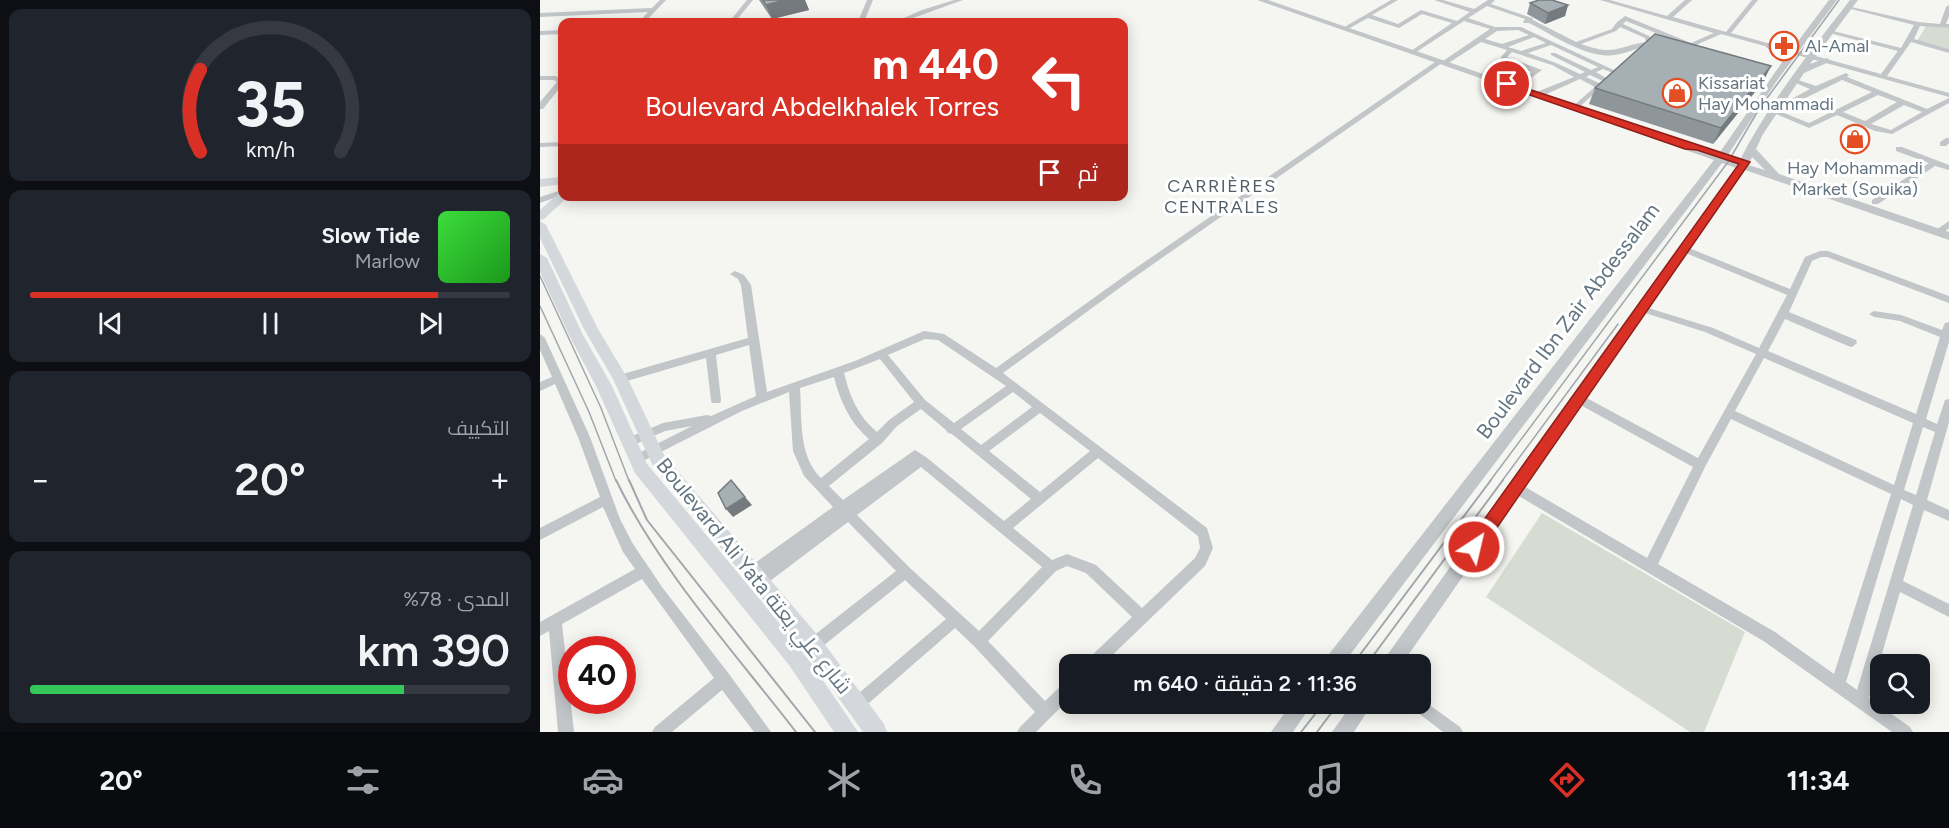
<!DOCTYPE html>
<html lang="ar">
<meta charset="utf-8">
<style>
:root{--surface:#171b24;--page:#20242c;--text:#f1f3f6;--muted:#9ea1a6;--line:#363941;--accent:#d93025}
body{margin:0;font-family:Figtree,Cairo,sans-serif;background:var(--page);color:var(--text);direction:rtl;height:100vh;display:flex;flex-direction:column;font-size:22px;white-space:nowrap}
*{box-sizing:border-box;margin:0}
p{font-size:20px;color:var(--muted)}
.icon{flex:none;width:33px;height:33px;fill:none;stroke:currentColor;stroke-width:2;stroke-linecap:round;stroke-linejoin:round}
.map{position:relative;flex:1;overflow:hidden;direction:ltr}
.side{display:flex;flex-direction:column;gap:9px;padding:9px;background:#0d0f14;width:540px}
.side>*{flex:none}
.guide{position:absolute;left:18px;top:18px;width:570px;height:183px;border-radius:12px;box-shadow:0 3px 15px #0003;direction:rtl;background:#d93025;color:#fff;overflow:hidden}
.tools{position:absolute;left:1330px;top:654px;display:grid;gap:12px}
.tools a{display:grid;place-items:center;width:60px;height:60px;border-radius:12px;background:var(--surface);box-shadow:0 3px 15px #0003;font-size:30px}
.speed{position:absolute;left:18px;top:636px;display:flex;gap:12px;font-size:30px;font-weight:700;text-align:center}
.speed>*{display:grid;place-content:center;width:78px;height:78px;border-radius:50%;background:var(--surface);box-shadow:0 3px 15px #0003;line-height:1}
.speed .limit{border:9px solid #d22;background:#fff;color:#111}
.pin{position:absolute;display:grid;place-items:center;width:51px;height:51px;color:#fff;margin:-26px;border:3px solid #fff;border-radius:50%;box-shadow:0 2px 6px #0007}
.me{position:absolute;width:66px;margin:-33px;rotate:35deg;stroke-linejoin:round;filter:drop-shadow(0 0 4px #0008)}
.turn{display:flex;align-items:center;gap:21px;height:126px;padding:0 30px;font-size:27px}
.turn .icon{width:78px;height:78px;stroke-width:2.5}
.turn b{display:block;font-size:42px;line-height:51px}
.then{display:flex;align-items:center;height:57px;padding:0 30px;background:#0003;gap:12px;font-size:22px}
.big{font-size:45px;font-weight:600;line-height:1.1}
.side .widget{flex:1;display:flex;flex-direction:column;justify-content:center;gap:9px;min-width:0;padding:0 21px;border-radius:12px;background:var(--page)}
.side .dial{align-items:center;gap:0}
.dial svg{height:156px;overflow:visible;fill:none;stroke:var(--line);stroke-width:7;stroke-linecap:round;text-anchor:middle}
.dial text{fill:var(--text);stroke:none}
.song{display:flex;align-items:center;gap:18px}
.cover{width:72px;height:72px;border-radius:9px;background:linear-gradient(135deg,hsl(120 70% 55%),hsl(120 70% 35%))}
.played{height:6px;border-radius:3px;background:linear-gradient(90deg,var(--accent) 85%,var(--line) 85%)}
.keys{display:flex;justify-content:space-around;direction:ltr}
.heat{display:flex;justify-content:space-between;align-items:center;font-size:33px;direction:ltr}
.charge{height:9px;border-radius:4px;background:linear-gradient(90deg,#34c759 78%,var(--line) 0)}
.trip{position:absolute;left:519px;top:654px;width:372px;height:60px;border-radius:12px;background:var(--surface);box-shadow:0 3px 15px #0003;font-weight:600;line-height:60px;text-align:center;direction:rtl}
.tabs{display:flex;height:96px;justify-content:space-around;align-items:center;background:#090b0e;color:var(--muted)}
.tabs .icon{width:42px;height:42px}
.tabs .active{color:var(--accent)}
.tabs b{font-size:27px;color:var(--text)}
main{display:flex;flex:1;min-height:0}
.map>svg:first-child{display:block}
.green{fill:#d6dcd2}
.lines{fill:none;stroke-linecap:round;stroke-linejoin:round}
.minor{fill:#c2c6c9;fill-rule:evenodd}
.tertiary{fill:#c2c6c9;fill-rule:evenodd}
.secondary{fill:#d4d8dc;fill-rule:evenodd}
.tram-far1{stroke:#a1a7ac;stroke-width:1.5}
.tram{stroke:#a1a7ac;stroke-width:2}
.wall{fill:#8f969b}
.shaded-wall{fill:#747a7e}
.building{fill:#a6afb4;stroke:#747a7e;stroke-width:1.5}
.route{fill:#d93025;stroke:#8d1f18;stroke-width:1.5}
.labels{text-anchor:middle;stroke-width:6;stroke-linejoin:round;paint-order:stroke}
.far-poi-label{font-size:18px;fill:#647582;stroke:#fff;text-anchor:start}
.far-neighbourhood-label{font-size:18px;letter-spacing:1.5px;fill:#525e67;stroke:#fff}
.street-label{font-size:21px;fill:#647582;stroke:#fff}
</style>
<main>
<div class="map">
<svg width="1409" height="732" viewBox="0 0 1409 732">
<rect width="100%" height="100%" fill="#f5f5f1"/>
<!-- green -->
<path class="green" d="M1386 26 1409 28V49L1377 41Z
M1002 513 1205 632 1164 732H1150L946 597Z"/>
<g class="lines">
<!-- minor -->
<path class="minor" d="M120 0H126L105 22H99L108 12 0 17V13L112 8Z
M207 0H213L195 22H189Z
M327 0H333L324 22H287L290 20 319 19Z
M414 0H423L362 22H355L382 10Z
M851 0H858L832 15 858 24 881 10 917 21 930 12 894 0H903L934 9 948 0H955L951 4 992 18 993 20 1036 42 1072 29 1076 23 1085 16 1151 43 1174 33 1060 0H1070L1127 16 1145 0H1152L1133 17 1186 32 1212 0H1218L1191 33 1341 74 1358 51 1286 32 1289 30 1361 48 1374 25 1307 8V6L1378 22 1400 24 1406 7 1409 5V16L1406 24H1409V28L1380 26 1374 39 1409 49V53L1371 42 1347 76 1409 93V97L1181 34 1145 50 1142 48 1146 45 1086 21 1083 24 1109 36 1113 40 1111 45C1099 47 1088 53 1075 55 1047 59 1013 35 989 23H984L983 22 985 19 947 6 928 18 955 27H981L1078 72 1075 74 1063 69 1056 72 1069 80 1036 110 1032 108 1033 106 1055 87 1040 79 1000 97H994V93L1034 77 1012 65 972 52 967 57 1002 70 977 88H973V86L992 72 961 59V57L967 50 941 42 907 64 902 63 596 276 463 373 667 528 673 548 665 566 563 664H546L548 659 592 617 546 573 527 566 516 571 448 641 505 701 525 682 530 680V698L496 732H477L480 727 495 712 434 646 415 628 322 709 317 711 312 709 310 704 312 699 406 619 365 580 278 650 273 652 268 650 266 645 268 640 356 571 308 522 226 584 221 586 216 584 214 580 216 577 208 576 206 572 208 568 293 507 264 476 253 451 249 392 202 411 97 464 93 462 91 459 93 456 152 426 125 431 89 447 85 445 83 442 85 439 123 423 167 415 171 416 216 396 209 345 176 355 181 400 180 403H172L171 400 166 358 80 383 76 382 75 379 76 376 208 338 201 285 198 279 190 274 195 271 204 275 211 285 227 392 315 361 384 331 404 334 456 368 590 272 898 60H902L903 61 950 29 924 21 873 54 871 53V51L912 23 882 14 859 28 828 18 806 30 801 29ZM1080 27 1105 38 1106 42C1076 47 1074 56 1041 44L1076 31ZM978 30 989 35 962 44 945 39 957 31ZM994 37 1006 43 981 51 968 47ZM1011 45 1058 67 1051 70 1015 53H1011V55L1045 72 1040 74 1016 63 988 53ZM1050 75 1063 81 1059 83 1046 77ZM385 339 398 340 466 386 414 423 385 400 348 355ZM340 359 374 402 349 420 337 432C318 416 310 397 304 373ZM294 377C300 401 310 423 329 439L281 478C258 456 262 418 260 388ZM473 392 492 407 441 445 421 429ZM381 409 406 430 408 433 412 434 491 499 464 521 386 457 375 450 303 500 289 486 342 443 357 426ZM500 413 550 451 500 492 449 451ZM558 458 658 536 660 548 655 558 602 608 556 565 527 554 512 560 473 528ZM381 467 502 567 439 631 370 568 317 515Z
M22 30V34L0 35V31Z
M1306 73 1309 75 1307 77 1387 109 1409 98V103L1352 134 1335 131 1297 115 1269 128 1229 111 1270 89 1251 81V79H1255L1276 86ZM1302 80 1332 92 1269 123 1239 111ZM1338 95 1357 102 1325 121 1303 112ZM1364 105 1382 112 1351 130 1331 124Z
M0 76H16L22 80V85L3 109H0V102L17 82 14 80H0Z
M1406 138H1409V143L1406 146H1400V142Z
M22 142V146L0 147V143Z
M1356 147H1362L1409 165V170L1395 166 1338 204H1332V200L1389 163 1356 151Z
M22 190V195L0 203V197Z
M1409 221V228L1402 234H1396V230Z
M1144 246 1250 289 1265 257 1280 251H1288L1409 296V303L1287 257H1281L1272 261 1249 312 1316 340 1317 343 1312 347 1308 346 1245 319 1228 351 1376 414 1400 337 1360 321 1334 317 1329 314 1334 311 1361 315 1402 330 1405 323 1409 322V342L1386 419 1397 424 1405 400 1409 399V422L1387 500 1409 510V521L1384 510 1363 581 1409 604V617L1360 592 1329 698 1370 727 1373 732H1352L1225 642 972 492 970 488 972 484 976 483 980 484 1107 558 1153 467 1035 402 1034 399 1035 396H1043L1158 458 1216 354 1165 332 1099 311 1097 309 1102 306 1173 328 1219 348 1247 295 1141 251 1139 249ZM1224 358 1373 423 1354 485 1195 411ZM1191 419 1351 494 1294 674 1235 632 1118 564 1165 467ZM1383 427 1395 432 1376 495 1364 490ZM1361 499 1373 505 1317 690 1306 682Z
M0 334 5 338 50 437 80 519 93 544 122 587 189 674 231 732H214L182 690 132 732H112L115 727 174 678 102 579 22 624 34 732H18L9 631 0 636V622L95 569 83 552 63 507 0 540V528L60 497 38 437 15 384 0 391V382L12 377 0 350Z
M880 698 920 727 923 732H903L873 709 871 704H880Z"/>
<!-- tertiary -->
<path class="tertiary" d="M717 0H728L1178 155 1243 61 1226 47V43H1232L1247 56 1289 0H1297L1236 82 1186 158 1199 162C1228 104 1270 52 1310 0H1318L1270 64 1287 58 1291 61 1264 73 1223 134 1216 149 1239 174 1409 232V240L1205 170 862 664H842L845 658 1196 168 1182 163 803 664H783L786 658 1174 160ZM1212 157 1225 170 1208 165Z
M751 704H772L753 732H731Z
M812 704H832L814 732H792Z"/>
<!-- secondary -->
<path class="secondary" d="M22 177V184L0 187V179Z
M19 193H22V196H29L4 219 0 220V210Z
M0 221 6 225 58 329 88 379 124 455 280 638 344 724 347 732H323L266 652 112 464 73 379 44 329 0 238Z
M0 254 7 258 43 335 72 386 107 464 263 651 318 732H294L249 665 95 473 56 386 29 335 0 272Z"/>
<!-- tram-far1 -->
<path class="tram-far1" d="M0 276 61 408 89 481
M0 306 49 412 76 481
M950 481 1188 162 1219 109 1299 0
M962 481 1078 324"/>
<!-- tram -->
<path class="tram" d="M76 480C119 569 195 653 256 732
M89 480 107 520 275 732
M813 664 951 480
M827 664 963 480
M761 732 783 704
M777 732 798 704"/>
</g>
<!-- wall -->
<path class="wall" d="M219 0H265L269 10 232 19Z
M990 3 1028 5 1025 16 1005 24 987 14Z
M1223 82 1173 144 1049 104 1055 88Z"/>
<!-- shaded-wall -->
<path class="shaded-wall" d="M245 0H265L269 10 232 19 226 5Z
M1028 5 1025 16 1005 24 1008 13Z
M1231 66 1223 82 1173 144 1181 128Z
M205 497 212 505 193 517 186 509Z"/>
<!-- building -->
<path class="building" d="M223 0H245L226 5Z
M999 0H1012L1028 5 1008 13 990 3Z
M1115 34 1231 66 1181 128 1055 88Z
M191 480 205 497 186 509 178 493Z"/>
<!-- route -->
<path class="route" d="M964 83H970L1210 162 940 552 934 554 928 552 926 547 928 542 1199 164 1157 150 1145 149 964 86Z"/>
<!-- icons -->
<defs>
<g id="pharmacy-ring" transform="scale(1.5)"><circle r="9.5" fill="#fff" stroke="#e34f23" stroke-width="1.5"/><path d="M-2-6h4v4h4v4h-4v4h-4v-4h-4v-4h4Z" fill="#e34f23"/></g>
<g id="shop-ring" transform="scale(1.5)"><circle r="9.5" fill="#fff" stroke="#e34f23" stroke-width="1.5"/><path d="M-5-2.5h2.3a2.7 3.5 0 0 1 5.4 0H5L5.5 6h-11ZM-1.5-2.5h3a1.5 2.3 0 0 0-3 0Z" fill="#e34f23"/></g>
</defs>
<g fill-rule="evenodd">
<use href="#pharmacy-ring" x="1244" y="46"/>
<use href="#shop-ring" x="1137" y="93"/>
<use href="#shop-ring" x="1315" y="139"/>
</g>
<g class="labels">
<!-- far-poi labels -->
<g class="far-poi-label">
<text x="1265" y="52">Al-Amal</text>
<text x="1158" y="89">Kissariat<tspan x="1158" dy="21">Hay Mohammadi</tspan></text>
<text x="1315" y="174" text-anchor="middle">Hay Mohammadi<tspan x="1315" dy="21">Market (Souika)</tspan></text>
</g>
<!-- far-neighbourhood labels -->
<g class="far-neighbourhood-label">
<text x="682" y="192">CARRIÈRES<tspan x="682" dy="21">CENTRALES</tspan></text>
</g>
<!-- street labels -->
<g class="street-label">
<text transform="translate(1028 321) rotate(-53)" y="7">Boulevard Ibn Zair Abdessalam</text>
<text transform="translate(214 576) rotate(51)" y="7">Boulevard Ali Yata شارع علي يعتة</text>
</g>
</g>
</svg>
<div class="tools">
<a><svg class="icon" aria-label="search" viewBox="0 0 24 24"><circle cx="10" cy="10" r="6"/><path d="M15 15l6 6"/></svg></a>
</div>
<div class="speed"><div class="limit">40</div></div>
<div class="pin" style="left:967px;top:84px;background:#d93025"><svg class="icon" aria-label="arrive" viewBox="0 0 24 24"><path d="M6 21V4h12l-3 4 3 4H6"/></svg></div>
<svg class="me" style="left:934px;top:547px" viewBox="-20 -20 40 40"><circle r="17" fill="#d93025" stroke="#fff" stroke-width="3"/><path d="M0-11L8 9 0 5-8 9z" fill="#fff"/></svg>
<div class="trip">11:36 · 2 دقيقة · 640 m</div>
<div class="guide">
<div class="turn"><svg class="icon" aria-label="left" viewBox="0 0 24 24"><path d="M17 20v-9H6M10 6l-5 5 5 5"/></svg><div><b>440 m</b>Boulevard Abdelkhalek Torres</div></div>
<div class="then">ثم<svg class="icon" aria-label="arrive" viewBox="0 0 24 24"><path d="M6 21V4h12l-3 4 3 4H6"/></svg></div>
</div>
</div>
<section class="side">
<div class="widget dial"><svg viewBox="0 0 100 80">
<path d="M14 69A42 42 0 1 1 86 69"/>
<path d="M14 69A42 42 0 0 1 14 27" stroke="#d93025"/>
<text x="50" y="56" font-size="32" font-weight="700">35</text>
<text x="50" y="72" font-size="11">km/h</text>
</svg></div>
<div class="widget">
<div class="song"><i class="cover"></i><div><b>Slow Tide</b><p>Marlow</p></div></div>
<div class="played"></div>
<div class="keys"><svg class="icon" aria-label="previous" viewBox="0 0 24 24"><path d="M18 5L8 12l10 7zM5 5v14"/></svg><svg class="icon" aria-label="pause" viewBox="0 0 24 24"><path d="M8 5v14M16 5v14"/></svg><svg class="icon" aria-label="next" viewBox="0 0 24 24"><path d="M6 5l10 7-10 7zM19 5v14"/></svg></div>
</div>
<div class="widget"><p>التكييف</p>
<div class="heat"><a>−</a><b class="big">20°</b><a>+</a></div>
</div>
<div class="widget"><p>المدى · 78%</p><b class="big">390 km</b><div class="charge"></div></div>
</section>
</main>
<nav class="tabs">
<b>11:34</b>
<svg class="icon active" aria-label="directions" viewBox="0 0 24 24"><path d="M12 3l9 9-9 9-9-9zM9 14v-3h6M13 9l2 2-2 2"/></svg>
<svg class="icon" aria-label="music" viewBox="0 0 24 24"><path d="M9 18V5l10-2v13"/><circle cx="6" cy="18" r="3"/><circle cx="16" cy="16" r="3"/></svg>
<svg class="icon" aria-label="phone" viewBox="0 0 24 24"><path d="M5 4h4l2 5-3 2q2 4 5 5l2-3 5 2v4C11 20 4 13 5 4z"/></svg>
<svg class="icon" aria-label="climate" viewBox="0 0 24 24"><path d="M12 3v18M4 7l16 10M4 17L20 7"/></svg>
<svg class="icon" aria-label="car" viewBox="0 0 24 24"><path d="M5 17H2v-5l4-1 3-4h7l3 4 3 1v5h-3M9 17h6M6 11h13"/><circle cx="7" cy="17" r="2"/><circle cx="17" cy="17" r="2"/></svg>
<svg class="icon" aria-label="filters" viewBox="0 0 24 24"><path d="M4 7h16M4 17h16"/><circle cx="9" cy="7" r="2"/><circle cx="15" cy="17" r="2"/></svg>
<b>20°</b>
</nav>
